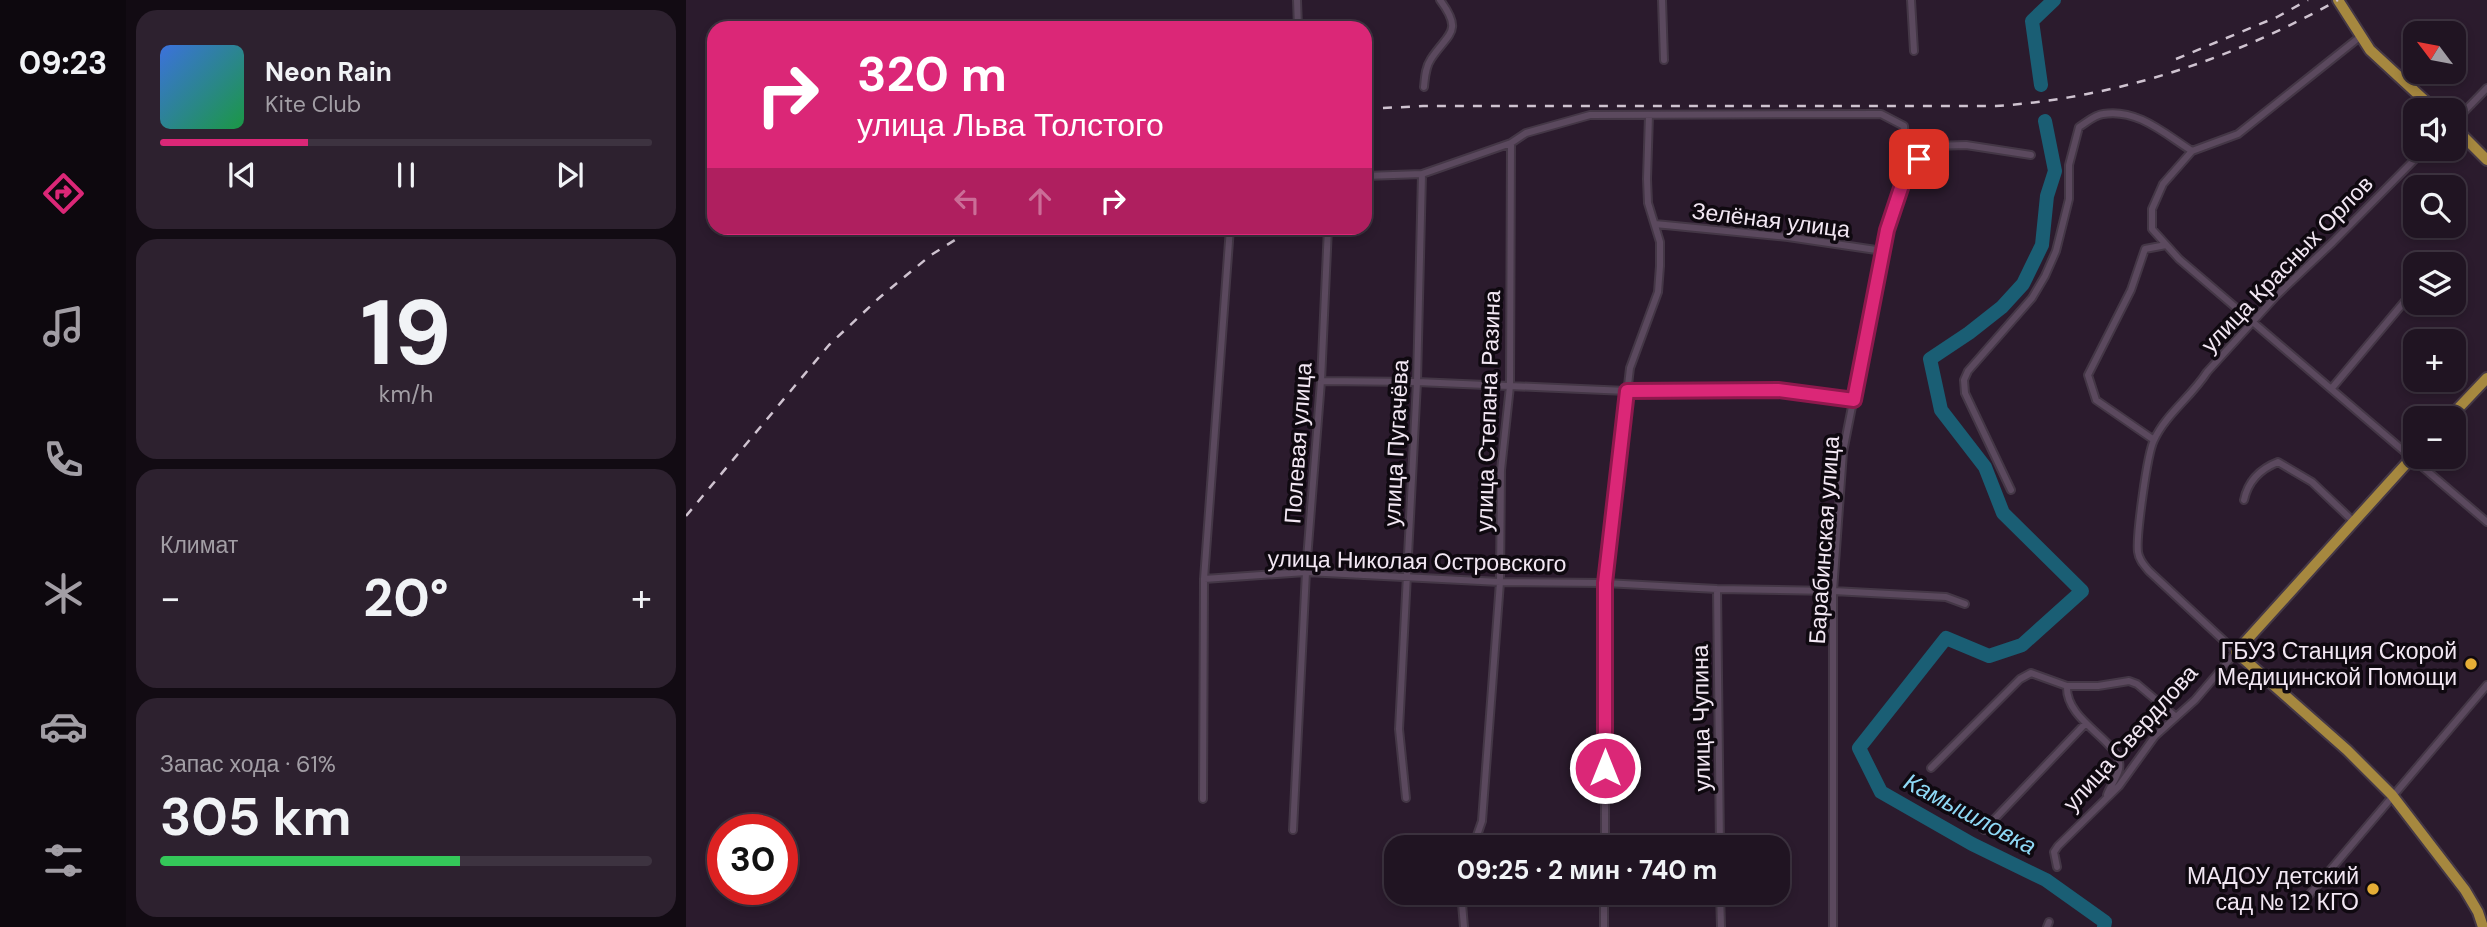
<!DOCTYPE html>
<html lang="ru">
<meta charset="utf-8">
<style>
:root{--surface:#201422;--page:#2d212f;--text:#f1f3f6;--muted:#a29ea5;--line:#3d3340;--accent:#db2777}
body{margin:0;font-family:"DM Sans",sans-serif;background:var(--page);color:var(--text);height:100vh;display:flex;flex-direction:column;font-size:26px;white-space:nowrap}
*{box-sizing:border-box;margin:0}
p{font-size:23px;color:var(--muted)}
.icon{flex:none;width:38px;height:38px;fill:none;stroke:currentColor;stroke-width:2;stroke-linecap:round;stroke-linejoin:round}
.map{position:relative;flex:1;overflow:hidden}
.details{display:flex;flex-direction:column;gap:10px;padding:10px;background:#120b13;width:560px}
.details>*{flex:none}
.top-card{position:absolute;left:21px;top:21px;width:665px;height:214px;border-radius:21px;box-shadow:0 4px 10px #0003,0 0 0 2px var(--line);background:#db2777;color:#fff;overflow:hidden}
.needle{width:46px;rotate:302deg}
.tools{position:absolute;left:1717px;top:21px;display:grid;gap:14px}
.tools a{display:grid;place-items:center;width:63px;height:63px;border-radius:14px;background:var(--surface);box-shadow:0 4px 10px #0003,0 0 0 2px var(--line);font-size:35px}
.speed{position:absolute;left:21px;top:814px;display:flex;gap:14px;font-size:35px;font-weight:700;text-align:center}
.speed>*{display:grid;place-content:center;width:91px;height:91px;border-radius:50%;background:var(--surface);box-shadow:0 4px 10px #0003,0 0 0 2px var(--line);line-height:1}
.speed .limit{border:10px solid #d22;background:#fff;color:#111}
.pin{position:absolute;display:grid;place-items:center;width:60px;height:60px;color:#fff;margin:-30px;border-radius:14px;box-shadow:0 4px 10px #0006}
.me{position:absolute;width:77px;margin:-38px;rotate:0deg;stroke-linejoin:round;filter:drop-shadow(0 0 5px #0008)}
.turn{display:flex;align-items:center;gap:24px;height:147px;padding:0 35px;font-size:32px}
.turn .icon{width:91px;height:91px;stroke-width:2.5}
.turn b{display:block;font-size:49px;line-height:60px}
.lanes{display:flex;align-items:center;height:66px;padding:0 35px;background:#0003;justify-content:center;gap:35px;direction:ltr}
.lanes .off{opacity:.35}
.big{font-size:52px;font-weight:700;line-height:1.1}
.details .widget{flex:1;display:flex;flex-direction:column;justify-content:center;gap:10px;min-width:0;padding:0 24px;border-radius:21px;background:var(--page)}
.details .dial{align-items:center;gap:0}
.dial b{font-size:91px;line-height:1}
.song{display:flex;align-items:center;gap:21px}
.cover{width:84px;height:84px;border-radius:10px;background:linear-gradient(135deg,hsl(220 70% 55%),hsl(140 70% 35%))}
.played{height:7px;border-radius:4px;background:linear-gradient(90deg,var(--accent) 30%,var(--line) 30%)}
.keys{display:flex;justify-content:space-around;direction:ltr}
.heat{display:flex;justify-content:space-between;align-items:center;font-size:38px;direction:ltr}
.charge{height:10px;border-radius:5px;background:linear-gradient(90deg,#34c759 61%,var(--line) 0)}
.trip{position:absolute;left:698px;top:835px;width:406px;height:70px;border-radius:21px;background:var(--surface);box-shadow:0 4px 10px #0003,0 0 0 2px var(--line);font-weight:700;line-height:70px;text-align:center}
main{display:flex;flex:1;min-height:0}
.tab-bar{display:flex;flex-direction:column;width:126px;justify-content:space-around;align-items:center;background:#0d080e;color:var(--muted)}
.tab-bar .icon{width:49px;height:49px}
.tab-bar .on{color:var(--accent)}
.tab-bar b{font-size:32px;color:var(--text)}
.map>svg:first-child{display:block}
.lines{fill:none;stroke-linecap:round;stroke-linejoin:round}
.river{stroke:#1a5e74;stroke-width:14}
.street-casing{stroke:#443746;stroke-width:10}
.primary-casing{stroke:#443746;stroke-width:14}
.street{stroke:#5b495e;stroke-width:6}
.primary{stroke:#a6883f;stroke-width:10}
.rail{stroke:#cfc3d0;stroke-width:2.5;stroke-dasharray:9 9;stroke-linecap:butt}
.route-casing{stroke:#8e194d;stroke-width:18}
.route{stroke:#db2777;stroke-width:12}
.poi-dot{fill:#e5ad36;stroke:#0f0910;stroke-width:2.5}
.labels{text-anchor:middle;stroke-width:7;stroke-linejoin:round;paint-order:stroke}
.street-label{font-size:23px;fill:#f2e7f3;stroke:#0f0910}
.poi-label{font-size:23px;fill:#f2e7f3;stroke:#0f0910;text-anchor:end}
.water-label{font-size:24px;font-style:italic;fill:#8fd9f6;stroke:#0f0910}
</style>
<main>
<nav class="tab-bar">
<b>09:23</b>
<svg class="icon on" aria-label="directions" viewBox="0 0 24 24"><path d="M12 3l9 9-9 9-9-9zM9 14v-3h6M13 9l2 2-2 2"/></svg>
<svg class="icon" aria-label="music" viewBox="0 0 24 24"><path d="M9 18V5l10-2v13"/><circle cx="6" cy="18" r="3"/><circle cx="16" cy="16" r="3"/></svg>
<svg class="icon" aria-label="phone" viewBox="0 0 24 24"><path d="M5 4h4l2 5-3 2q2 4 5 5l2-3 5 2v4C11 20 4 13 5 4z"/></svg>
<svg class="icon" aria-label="climate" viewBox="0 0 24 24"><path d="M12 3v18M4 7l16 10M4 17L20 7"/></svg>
<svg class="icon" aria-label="car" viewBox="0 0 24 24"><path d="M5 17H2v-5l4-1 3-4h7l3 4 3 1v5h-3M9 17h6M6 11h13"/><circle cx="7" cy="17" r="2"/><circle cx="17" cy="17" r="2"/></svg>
<svg class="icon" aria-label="filters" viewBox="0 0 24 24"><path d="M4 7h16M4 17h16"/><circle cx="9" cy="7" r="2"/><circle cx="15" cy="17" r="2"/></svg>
</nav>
<section class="details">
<div class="widget">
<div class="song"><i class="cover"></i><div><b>Neon Rain</b><p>Kite Club</p></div></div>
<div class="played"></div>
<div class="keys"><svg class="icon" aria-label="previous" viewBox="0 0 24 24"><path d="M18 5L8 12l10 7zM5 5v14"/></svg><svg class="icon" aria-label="pause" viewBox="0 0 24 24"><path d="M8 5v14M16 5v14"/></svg><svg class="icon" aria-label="next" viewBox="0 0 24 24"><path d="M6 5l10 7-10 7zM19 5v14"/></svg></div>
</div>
<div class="widget dial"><b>19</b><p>km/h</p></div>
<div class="widget"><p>Климат</p>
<div class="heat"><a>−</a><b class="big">20°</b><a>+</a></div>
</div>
<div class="widget"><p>Запас хода · 61%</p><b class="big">305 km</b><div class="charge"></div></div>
</section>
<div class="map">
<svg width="1801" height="927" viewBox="0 0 1801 927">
<rect width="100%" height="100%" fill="#2b1b2d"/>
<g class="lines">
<!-- river -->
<path class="river" d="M1355 85 1346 21 1368 0
M1359 121 1369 171 1361 196 1356 245 1337 284 1316 307 1283 333 1244 359 1255 410 1299 467 1317 513 1396 591 1336 645 1303 656 1260 638 1173 748 1195 792 1286 844 1360 880 1419 922 1418 927"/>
<!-- street casing -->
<g class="street-casing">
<path id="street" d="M611 0 612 28
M976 0 978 60
M1225 0 1228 51
M1675 36 1552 134 1506 151 1477 184 1466 209V229L1493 259 1801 522
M738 87C739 78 739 68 745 59 762 33 778 32 754 0
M1768 122 1801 88
M679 176 736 174 825 143 840 133 904 115 1195 114 1218 126 1220 172
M969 224 1102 237 1197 251
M635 381 731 382 941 391 1036 389 1092 390 1168 400
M1646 388 1729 289
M1468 440 1410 400 1402 375 1445 290 1459 249 1480 245
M1325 490 1279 393 1278 380 1282 371 1346 298 1359 276 1370 251 1383 199V165L1393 127C1400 123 1408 115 1417 114 1451 108 1479 134 1506 151
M1558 500C1562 481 1574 469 1592 462L1626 482 1668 522
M518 579 620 572 814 582 919 583 1031 589 1147 591 1260 597 1279 604
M1031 589 1034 847
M1381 686C1379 723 1439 742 1433 769 1431 778 1424 786 1421 795
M1245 768 1334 679 1345 673 1381 686H1412L1443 681 1451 684 1489 716
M720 798 713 729 731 382 736 174
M517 799 518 579 544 228
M607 830 620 572 635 381 642 228
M1298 830 1399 724
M787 847 796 821 814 582 815 470 824 386 825 143
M919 847V583L944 368 972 292 974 266V242L962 203 961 179 963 115
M1371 867 1368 852 1372 846 1433 786 1469 736 1509 700 1550 652 1463 571C1458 565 1453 560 1452 552 1450 537 1461 454 1468 440 1480 414 1506 396 1521 372L1591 295 1647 242 1739 149
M775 892 778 927
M1034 892 1035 927
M1618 901 1801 685
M918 927V892
M1147 927V591L1157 452 1201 230 1220 172 1246 146 1280 145 1345 155
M1361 927 1363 922"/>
</g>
<!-- primary casing -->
<g class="primary-casing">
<path id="primary" d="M1652 0 1684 50 1749 110
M1768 127 1801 160
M1763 418 1801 378
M1729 454 1550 652 1661 750 1706 795 1779 890 1792 912 1797 927"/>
</g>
<!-- street -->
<use href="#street" class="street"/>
<!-- primary -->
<use href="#primary" class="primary"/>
<!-- rail -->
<path class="rail" d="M1490 59 1591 17 1622 0
M679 109 737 106H1310C1430 98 1547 59 1652 0
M0 516 143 345 193 298 245 255 288 228"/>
</g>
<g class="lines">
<!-- route casing -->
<g class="route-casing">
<path id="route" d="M919 768V583L941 391 1092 390 1168 400 1201 230 1220 173 1233 159"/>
</g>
<!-- route -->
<use href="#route" class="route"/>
</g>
<!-- markers -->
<g class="poi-dot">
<circle cx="1785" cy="664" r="7"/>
<circle cx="1687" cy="889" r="7"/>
</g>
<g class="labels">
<!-- street labels -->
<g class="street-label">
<text transform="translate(1085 220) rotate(7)" y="8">Зелёная улица</text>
<text transform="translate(1601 264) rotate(-46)" y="8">улица Красных Орлов</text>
<text transform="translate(802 411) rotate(-88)" y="8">улица Степана Разина</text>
<text transform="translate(612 443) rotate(-86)" y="8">Полевая улица</text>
<text transform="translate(710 443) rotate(-87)" y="8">улица Пугачёва</text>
<text transform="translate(1138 540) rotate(-86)" y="8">Барабинская улица</text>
<text transform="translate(731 561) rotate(1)" y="8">улица Николая Островского</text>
<text transform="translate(1015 718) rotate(-91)" y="8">улица Чупина</text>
<text transform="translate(1444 738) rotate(-48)" y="8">улица Свердлова</text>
</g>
<!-- poi labels -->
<g class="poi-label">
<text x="1771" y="659">ГБУЗ Станция Скорой<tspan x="1771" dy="26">Медицинской Помощи</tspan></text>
<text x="1673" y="884">МАДОУ детский<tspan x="1673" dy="26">сад № 12 КГО</tspan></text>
</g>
<!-- water labels -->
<g class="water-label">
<text transform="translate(1284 814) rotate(28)" y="8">Камышловка</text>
</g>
</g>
</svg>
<div class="tools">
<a><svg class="needle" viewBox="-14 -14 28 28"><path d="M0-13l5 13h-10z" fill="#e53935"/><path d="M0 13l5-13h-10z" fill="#a29ea5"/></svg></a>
<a><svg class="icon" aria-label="sound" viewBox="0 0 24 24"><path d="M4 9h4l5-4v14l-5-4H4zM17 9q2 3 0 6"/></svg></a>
<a><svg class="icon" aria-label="search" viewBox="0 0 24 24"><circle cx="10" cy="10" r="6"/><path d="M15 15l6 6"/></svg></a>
<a><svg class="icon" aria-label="layers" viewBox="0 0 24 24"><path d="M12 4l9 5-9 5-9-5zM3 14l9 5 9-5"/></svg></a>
<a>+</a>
<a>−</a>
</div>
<div class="speed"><div class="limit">30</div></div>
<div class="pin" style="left:1233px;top:159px;background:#d93025"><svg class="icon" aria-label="arrive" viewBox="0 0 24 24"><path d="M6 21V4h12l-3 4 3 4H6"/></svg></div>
<svg class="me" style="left:919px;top:768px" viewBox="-20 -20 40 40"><circle r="17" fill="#db2777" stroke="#fff" stroke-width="3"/><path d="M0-11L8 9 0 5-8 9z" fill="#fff"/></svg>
<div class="trip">09:25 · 2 мин · 740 m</div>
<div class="top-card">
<div class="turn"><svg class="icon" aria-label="right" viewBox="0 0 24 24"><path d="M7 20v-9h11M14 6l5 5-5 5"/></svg><div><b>320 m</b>улица Льва Толстого</div></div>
<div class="lanes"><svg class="icon off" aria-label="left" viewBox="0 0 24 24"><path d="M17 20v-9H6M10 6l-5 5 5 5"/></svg><svg class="icon off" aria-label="ahead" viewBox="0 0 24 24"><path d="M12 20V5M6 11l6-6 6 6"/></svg><svg class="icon" aria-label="right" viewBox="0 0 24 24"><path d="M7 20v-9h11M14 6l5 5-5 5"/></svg></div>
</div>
</div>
</main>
